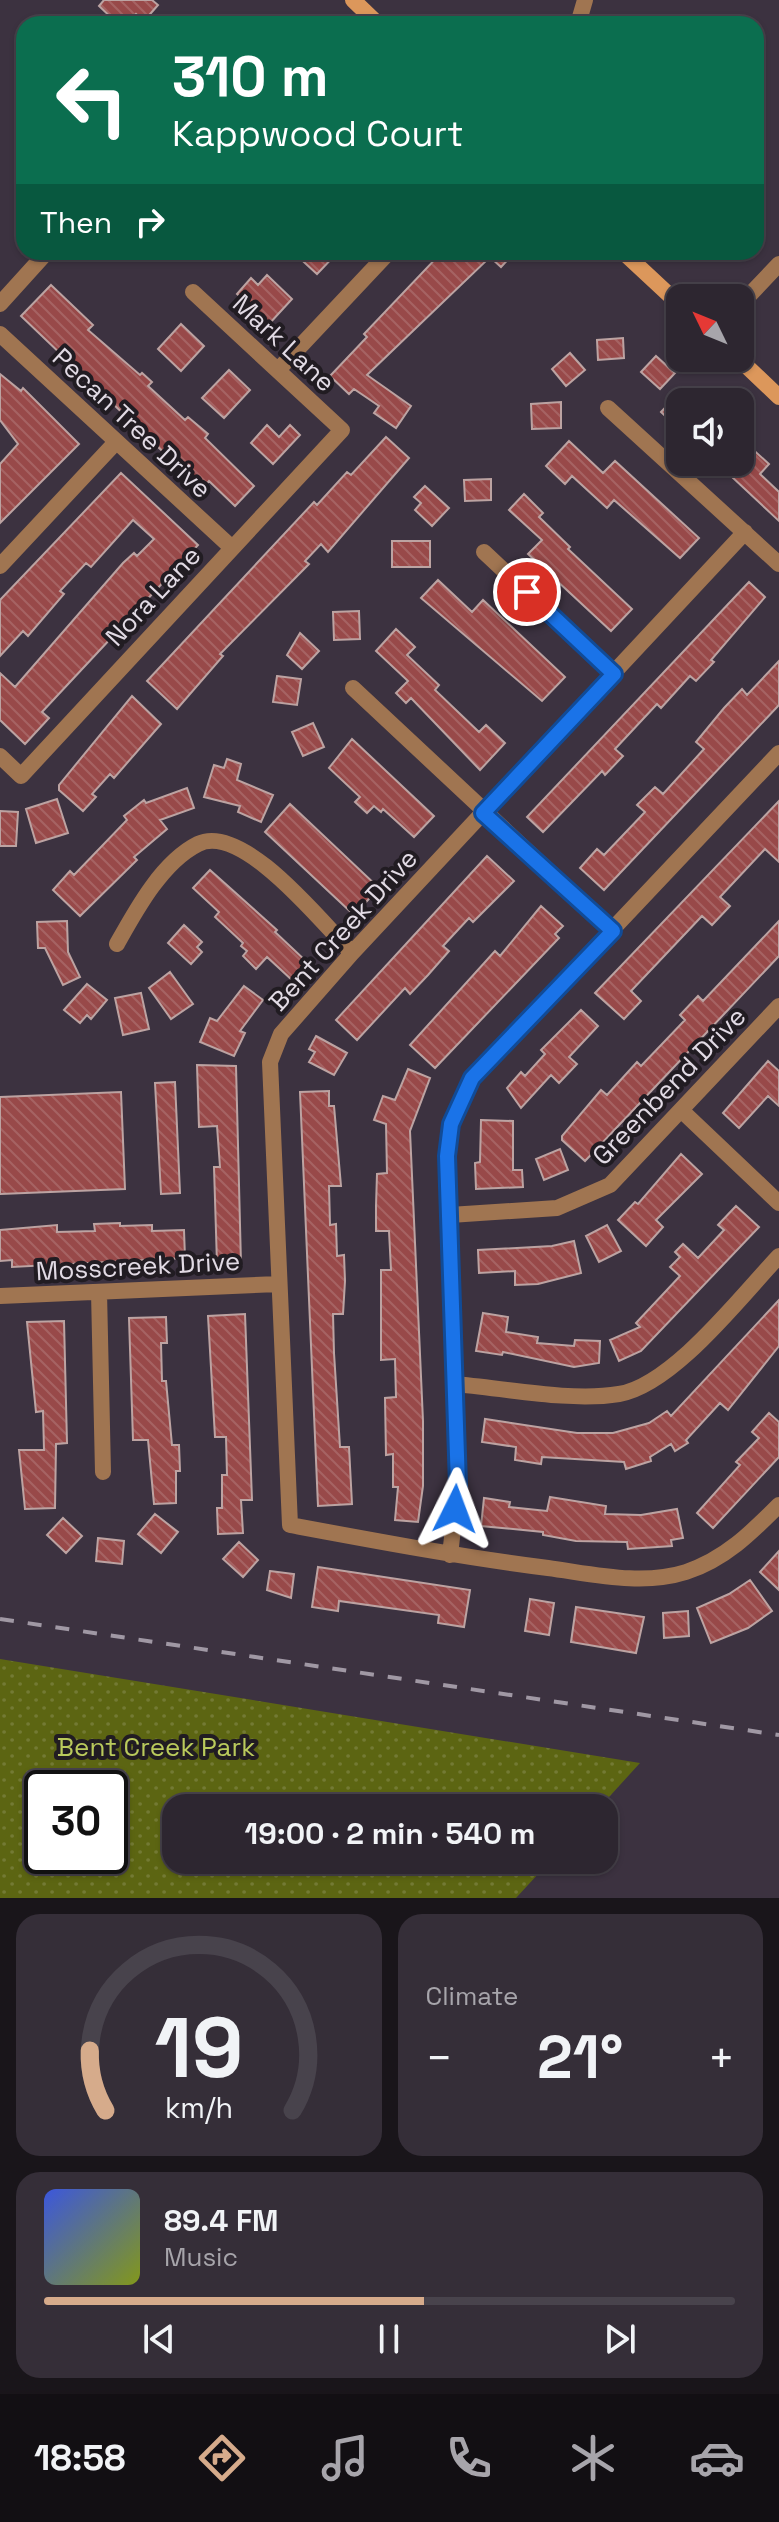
<!DOCTYPE html>
<meta charset="utf-8">
<style>
:root{--surface:#2d2630;--page:#352e38;--text:#f1f3f6;--muted:#a7a5ab;--line:#48434c;--accent:#d6ab8b}
body{margin:0;font-family:"Space Grotesk",sans-serif;background:var(--page);color:var(--text);height:100vh;display:flex;flex-direction:column;font-size:30px;white-space:nowrap}
*{box-sizing:border-box;margin:0}
p{font-size:26px;color:var(--muted)}
.icon{flex:none;width:44px;height:44px;fill:none;stroke:currentColor;stroke-width:2;stroke-linecap:round;stroke-linejoin:round}
.map{position:relative;height:1898px;overflow:hidden}
.panel{display:flex;flex-direction:column;gap:16px;padding:16px;background:#19151a;flex:1}
.panel>*{flex:none}
.guide{position:absolute;left:16px;top:16px;width:748px;height:244px;border-radius:24px;box-shadow:0 2px 6px #0004,0 0 0 2px var(--line);background:#0b6e4f;color:#fff;overflow:hidden}
.needle{width:52px;rotate:313deg}
.controls{position:absolute;left:666px;top:284px;display:grid;gap:16px}
.controls a{display:grid;place-items:center;width:88px;height:88px;border-radius:16px;background:var(--surface);box-shadow:0 2px 6px #0004,0 0 0 2px var(--line);font-size:40px}
.speed{position:absolute;left:24px;top:1770px;display:flex;gap:16px;font-size:40px;font-weight:700;text-align:center}
.speed>*{display:grid;place-content:center;width:104px;height:104px;border-radius:50%;background:var(--surface);box-shadow:0 2px 6px #0004,0 0 0 2px var(--line);line-height:1}
.speed .limit{border:4px solid #111;border-radius:12px;background:#fff;color:#111}
.pin{position:absolute;display:grid;place-items:center;width:68px;height:68px;color:#fff;margin:-34px;border:4px solid #fff;border-radius:50%;box-shadow:0 2px 8px #0007}
.me{position:absolute;width:88px;margin:-44px;rotate:3deg;stroke-linejoin:round;filter:drop-shadow(0 0 6px #0008)}
.turn{display:flex;align-items:center;gap:28px;height:168px;padding:0 24px;font-size:36px}
.turn .icon{width:104px;height:104px;stroke-width:2.5}
.turn b{display:block;font-size:56px;line-height:68px}
.then{display:flex;align-items:center;height:76px;padding:0 24px;background:#0003;gap:16px;font-size:30px}
.big{font-size:60px;font-weight:600;line-height:1.1}
.panel .tile{flex:1;display:flex;flex-direction:column;justify-content:center;gap:12px;min-width:0;padding:0 28px;border-radius:24px;background:var(--page)}
.panel .dial{align-items:center;gap:0}
.dial svg{height:208px;overflow:visible;fill:none;stroke:var(--line);stroke-width:7;stroke-linecap:round;text-anchor:middle}
.dial text{fill:var(--text);stroke:none}
.song{display:flex;align-items:center;gap:24px}
.cover{width:96px;height:96px;border-radius:12px;background:linear-gradient(135deg,hsl(230 70% 55%),hsl(70 70% 35%))}
.played{height:8px;border-radius:4px;background:linear-gradient(90deg,var(--accent) 55%,var(--line) 55%)}
.keys{display:flex;justify-content:space-around;direction:ltr}
.heat{display:flex;justify-content:space-between;align-items:center;font-size:44px;direction:ltr}
.panel .tiles{flex:1;display:grid;gap:16px;grid-template-columns:1fr 1fr}
.tile:last-child{grid-column:span 2}
.trip{position:absolute;left:162px;top:1794px;width:456px;height:80px;border-radius:24px;background:var(--surface);box-shadow:0 2px 6px #0004,0 0 0 2px var(--line);font-weight:600;line-height:80px;text-align:center}
.tab-bar{display:flex;height:128px;justify-content:space-around;align-items:center;background:#120f13;color:var(--muted)}
.tab-bar .icon{width:56px;height:56px}
.tab-bar .on{color:var(--accent)}
.tab-bar b{font-size:36px;color:var(--text)}
.map>svg:first-child{display:block}
.park{fill:url(#park-dots);fill-rule:evenodd}
.building{fill:url(#building-back-hatch);stroke:#bca3a2;stroke-width:2}
.lines{fill:none;stroke-linecap:round;stroke-linejoin:round}
.minor{stroke:#a07551;stroke-width:16}
.secondary{stroke:#dc975b;stroke-width:16}
.rail{stroke:#a098a4;stroke-width:4;stroke-dasharray:14 14;stroke-linecap:butt}
.route-casing{stroke:#114b97;stroke-width:20}
.route{stroke:#1a73e8;stroke-width:14}
.labels{text-anchor:middle;stroke-width:8;stroke-linejoin:round;paint-order:stroke}
.street-label{font-size:26px;fill:#e2dbe5;stroke:#211c22}
.park-label{font-size:26px;fill:#baca5c;stroke:#211c22}
</style>
<div class="map">
<svg width="779" height="1898" viewBox="0 0 779 1898">
<defs>
<pattern id="park-dots" width="8" height="8" patternUnits="userSpaceOnUse" patternTransform="scale(2)"><rect width="8" height="8" fill="#5c6512"/><path d="M2 2h.1M6 6h.1" fill="none" stroke="#737a34" stroke-width="1.8" stroke-linecap="round"/></pattern>
<pattern id="building-back-hatch" width="6" height="6" patternUnits="userSpaceOnUse" patternTransform="scale(2)"><rect width="6" height="6" fill="#984949"/><path d="M-1 5l2 2M0 0l6 6M5-1l2 2" fill="none" stroke="#a66363"/></pattern>
</defs>
<rect width="100%" height="100%" fill="#3c3240"/>
<!-- park -->
<path class="park" d="M0 1659 640 1763 599 1808H176V1860H551L516 1898H0ZM42 1788H110V1856H42Z"/>
<!-- building -->
<path class="building" d="M104 0H152L158 5 144 21 136 14 127 24H118L99 6Z
M293 252H338L317 274Z
M442 252H515L501 267 490 257 367 375 411 406 396 428 374 413 379 406 354 389 349 394 330 376 367 337 364 334Z
M267 275 292 299 269 324 237 294 251 278 258 285Z
M51 285 93 325 88 330 140 375 142 373 152 382 148 386 185 420 188 417 208 434 205 438 254 486 235 506 209 481 204 487 180 464 178 466 21 316Z
M181 324 204 346 181 371 158 349Z
M623 338 624 358 598 360 597 340Z
M570 353 585 370 566 386 552 369Z
M656 356 675 373 660 389 641 372Z
M229 370 250 390 224 418 202 398Z
M0 374 21 391 23 388 79 444 0 523V464L18 444 0 420Z
M680 392V430L661 412Z
M561 402V428L532 429 531 404Z
M267 425 279 437 290 425 300 435 273 464 251 443Z
M386 437 409 458 328 552 321 544 305 561 309 564 220 654 223 656 177 709 147 681 314 502 317 505 347 472 351 475Z
M569 441 603 473 615 461 699 538 680 558 614 500 607 508 572 476 565 484 546 466Z
M749 446 769 464 760 474 779 492V521L716 462H740V456Z
M121 473 198 545 42 712 49 718 25 744 0 720V673L15 687 123 563 134 553 137 556 154 539 133 520 91 567 86 563 60 591 64 594 28 636 23 631 0 656V600Z
M491 479V500L465 501 464 480Z
M425 486 449 508 432 526 415 510 421 503 414 497Z
M524 494 543 513 539 517 570 547 568 549 632 609 611 631 528 554 542 540 509 510Z
M392 541H430V567H392Z
M438 580 472 612 483 600 565 677 542 701 421 598Z
M749 582 765 597 711 660 714 662 696 681 690 676 661 708 657 704 615 749 623 756 605 775 602 771 543 832 527 817Z
M359 611 360 639 334 640 333 612Z
M396 629 415 647 407 655 439 685 435 690 479 732 486 725 505 743 480 770 411 698 406 703 396 693 408 681 376 651Z
M300 633 319 651 302 669 287 655Z
M779 661V705L604 890 580 868 597 849 604 855 645 812 637 805 655 787 663 794 704 749 696 742 724 708 742 689 747 695Z
M277 676 301 679 297 705 273 702Z
M132 696 161 724 114 778 110 774 92 794 96 797 83 811 59 790V785Z
M313 723 324 747 303 756 292 732Z
M352 739 434 816 414 837 383 809 381 812 374 806 367 813 355 802 360 797 329 768Z
M227 759 241 764 237 780 273 795 261 822 238 812 240 806 204 797 214 765 224 768Z
M187 788 194 808 160 820 167 829 134 857 137 860 80 916 53 890 70 871 74 875 127 820 124 816 144 800 146 803Z
M57 799 68 833 36 843 26 809Z
M779 801V862L765 849 720 897 730 906 712 925 702 916 631 991 641 1001 624 1019 595 993Z
M290 804 379 888 354 915 265 832Z
M0 811 18 812 16 846H0Z
M487 856 514 881 473 922 469 918 443 946 449 951 428 975 410 994 405 988 357 1040 336 1020Z
M210 870 277 930 275 932 308 963 292 980 267 957 256 969 243 956 247 951 241 946 243 943 215 917 219 912 193 888Z
M541 906 563 926 555 934 559 938 435 1068 410 1045 495 951 500 956Z
M67 921 68 952 80 977 63 985 45 948H38L37 922Z
M779 921V956L585 1161 562 1140V1136L601 1090 607 1095 637 1062 641 1066 685 1020 680 1015 698 996 703 1001Z
M184 925 202 942 197 947 202 952 191 964 168 943Z
M170 972 193 1004 171 1019 149 988Z
M87 984 107 1000 91 1019 87 1015 80 1023 64 1010Z
M244 986 263 1000 240 1031 245 1033 234 1056 200 1042 210 1018 217 1021Z
M141 993 149 1029 123 1035 115 998Z
M581 1010 598 1026 569 1057 577 1064 559 1083 551 1075 521 1108 507 1088 521 1072 525 1076 545 1054 541 1050Z
M316 1036 347 1053 334 1075 309 1062 315 1052 309 1049Z
M768 1061 779 1071V1106L768 1096 739 1128 723 1113Z
M197 1065 236 1066 241 1264H217L214 1167H220L217 1126 199 1127Z
M408 1069 430 1078 410 1131 423 1421V1486L418 1522 395 1520 398 1487H393V1454L386 1455 385 1398 396 1397 395 1359 381 1360V1270H391L389 1231H376V1206L377 1174 387 1173 386 1124 374 1120 383 1096 395 1100Z
M175 1082 180 1193 161 1194 155 1083Z
M329 1091V1106H334L341 1186H329L330 1225 336 1224 337 1256 344 1255 345 1281 343 1314H333L334 1353 340 1447H349L352 1504 318 1506 300 1092Z
M121 1092 125 1189 0 1194V1097Z
M481 1120 513 1121V1170H522L523 1187 476 1189 475 1163 480 1162Z
M560 1149 568 1170 544 1180 536 1159Z
M681 1154 702 1174 656 1220 663 1227 646 1246 618 1220 635 1202 638 1204Z
M736 1206 759 1227 641 1351 619 1361 610 1340 640 1327 636 1323 680 1276 670 1267 680 1257 675 1252 683 1244 698 1258 724 1230 718 1225Z
M120 1223V1226L152 1225V1231L184 1230 185 1258 12 1267V1260L0 1261V1230L57 1225V1232L95 1231 94 1224Z
M607 1225 621 1251 599 1262 586 1236Z
M574 1241 581 1273 538 1284 515 1285V1271L479 1273 478 1250 552 1246Z
M779 1300V1346L728 1410 720 1403 686 1440 688 1443 675 1451 671 1444 650 1457 651 1461 626 1469 624 1462 542 1457 541 1464 515 1460 516 1447 482 1442 485 1419 577 1433H613L649 1423 667 1411 671 1416Z
M483 1313 508 1317 506 1332 538 1337 537 1343 574 1346 575 1340 600 1341 599 1363 574 1367 503 1352 502 1355 476 1351Z
M245 1314 252 1500H241L243 1533 218 1534 217 1508H222V1475H227L226 1437H215L208 1316Z
M166 1317 167 1343H161L162 1381H166L172 1445H179L180 1471H176V1503L154 1504 148 1440H133L129 1318Z
M64 1321 67 1443 56 1444 55 1508 25 1509 19 1450H44L43 1411 36 1412 27 1322Z
M769 1413 779 1422V1457L713 1528 697 1513 740 1465 736 1462 759 1438 752 1432Z
M550 1497 606 1506 605 1514 641 1515 677 1509 683 1538 671 1540 672 1546 628 1549 627 1542 576 1541 543 1535V1532L481 1526 484 1498 510 1502 509 1507 547 1511Z
M155 1514 178 1532 161 1553 138 1534Z
M63 1518 82 1536 66 1553 47 1535Z
M98 1538 124 1541 122 1564 96 1561Z
M239 1542 258 1560 243 1577 223 1559Z
M779 1551V1590L760 1572Z
M318 1567 470 1590 464 1627 438 1623 439 1615 339 1601 338 1611 312 1607Z
M270 1571 294 1574 291 1598 267 1590Z
M750 1580 772 1611 748 1628 711 1643 697 1608 729 1594Z
M530 1599 554 1603 549 1635 525 1631Z
M576 1607 644 1617 636 1653 571 1642Z
M688 1611 689 1636 664 1638 663 1613Z"/>
<g class="lines">
<!-- minor -->
<path class="minor" d="M578 24 585 0
M0 304 47 252
M740 305 779 264
M0 334 231 547
M278 370 389 252
M608 408 779 564
M745 532 352 953 281 1034 270 1062 290 1525C376 1541 461 1557 548 1568 593 1574 642 1586 686 1572 725 1559 751 1533 779 1505
M484 552 614 674
M0 566 116 442
M353 688 613 931
M0 756 21 776 342 430 193 292
M117 944C136 910 162 862 198 844 243 822 323 924 352 953
M681 1110 779 1203
M450 1215 557 1208 610 1185 779 1006
M99 1292 103 1472
M0 1296 278 1284
M454 1384C504 1388 570 1402 619 1394 673 1385 741 1296 779 1256
M450 1555 458 1485 447 1156 451 1124 472 1078 779 753"/>
<!-- secondary -->
<path class="secondary" d="M353 0 378 24
M623 252 680 305
M738 358 779 397"/>
<!-- rail -->
<path class="rail" d="M0 1619 779 1735"/>
</g>
<g class="lines">
<!-- route casing -->
<g class="route-casing">
<path id="route" d="M455 1509 458 1485 447 1156 451 1124 472 1078 613 931 483 813 614 674 527 592"/>
</g>
<!-- route -->
<use href="#route" class="route"/>
</g>
<g class="labels">
<!-- street labels -->
<g class="street-label">
<text transform="translate(284 343) rotate(43)" y="9">Mark Lane</text>
<text transform="translate(132 423) rotate(43)" y="9">Pecan Tree Drive</text>
<text transform="translate(153 596) rotate(-47)" y="9">Nora Lane</text>
<text transform="translate(343 930) rotate(-48)" y="9">Bent Creek Drive</text>
<text transform="translate(669 1086) rotate(-46)" y="9">Greenbend Drive</text>
<text transform="translate(138 1266) rotate(-3)" y="9">Mosscreek Drive</text>
</g>
<!-- park labels -->
<g class="park-label">
<text x="156" y="1756">Bent Creek Park</text>
</g>
</g>
</svg>
<div class="controls">
<a><svg class="needle" viewBox="-14 -14 28 28"><path d="M0-13l5 13h-10z" fill="#e53935"/><path d="M0 13l5-13h-10z" fill="#a7a5ab"/></svg></a>
<a><svg class="icon" aria-label="sound" viewBox="0 0 24 24"><path d="M4 9h4l5-4v14l-5-4H4zM17 9q2 3 0 6"/></svg></a>
</div>
<div class="speed"><div class="limit">30</div></div>
<div class="pin" style="left:527px;top:592px;background:#d93025"><svg class="icon" aria-label="arrive" viewBox="0 0 24 24"><path d="M6 21V4h12l-3 4 3 4H6"/></svg></div>
<svg class="me" style="left:455px;top:1509px" viewBox="-20 -20 40 40"><path d="M0-17L14 15 0 8-14 15z" fill="#1a73e8" stroke="#fff" stroke-width="4"/></svg>
<div class="trip">19:00 · 2 min · 540 m</div>
<div class="guide">
<div class="turn"><svg class="icon" aria-label="left" viewBox="0 0 24 24"><path d="M17 20v-9H6M10 6l-5 5 5 5"/></svg><div><b>310 m</b>Kappwood Court</div></div>
<div class="then">Then<svg class="icon" aria-label="right" viewBox="0 0 24 24"><path d="M7 20v-9h11M14 6l5 5-5 5"/></svg></div>
</div>
</div>
<section class="panel">
<div class="tiles">
<div class="tile dial"><svg viewBox="0 0 100 80">
<path d="M14 69A42 42 0 1 1 86 69"/>
<path d="M14 69A42 42 0 0 1 8 46" stroke="#d6ab8b"/>
<text x="50" y="56" font-size="32" font-weight="700">19</text>
<text x="50" y="72" font-size="11">km/h</text>
</svg></div>
<div class="tile"><p>Climate</p>
<div class="heat"><a>−</a><b class="big">21°</b><a>+</a></div>
</div>
<div class="tile">
<div class="song"><i class="cover"></i><div><b>89.4 FM</b><p>Music</p></div></div>
<div class="played"></div>
<div class="keys"><svg class="icon" aria-label="previous" viewBox="0 0 24 24"><path d="M18 5L8 12l10 7zM5 5v14"/></svg><svg class="icon" aria-label="pause" viewBox="0 0 24 24"><path d="M8 5v14M16 5v14"/></svg><svg class="icon" aria-label="next" viewBox="0 0 24 24"><path d="M6 5l10 7-10 7zM19 5v14"/></svg></div>
</div>
</div>
</section>
<nav class="tab-bar">
<b>18:58</b>
<svg class="icon on" aria-label="directions" viewBox="0 0 24 24"><path d="M12 3l9 9-9 9-9-9zM9 14v-3h6M13 9l2 2-2 2"/></svg>
<svg class="icon" aria-label="music" viewBox="0 0 24 24"><path d="M9 18V5l10-2v13"/><circle cx="6" cy="18" r="3"/><circle cx="16" cy="16" r="3"/></svg>
<svg class="icon" aria-label="phone" viewBox="0 0 24 24"><path d="M5 4h4l2 5-3 2q2 4 5 5l2-3 5 2v4C11 20 4 13 5 4z"/></svg>
<svg class="icon" aria-label="climate" viewBox="0 0 24 24"><path d="M12 3v18M4 7l16 10M4 17L20 7"/></svg>
<svg class="icon" aria-label="car" viewBox="0 0 24 24"><path d="M5 17H2v-5l4-1 3-4h7l3 4 3 1v5h-3M9 17h6M6 11h13"/><circle cx="7" cy="17" r="2"/><circle cx="17" cy="17" r="2"/></svg>
</nav>
